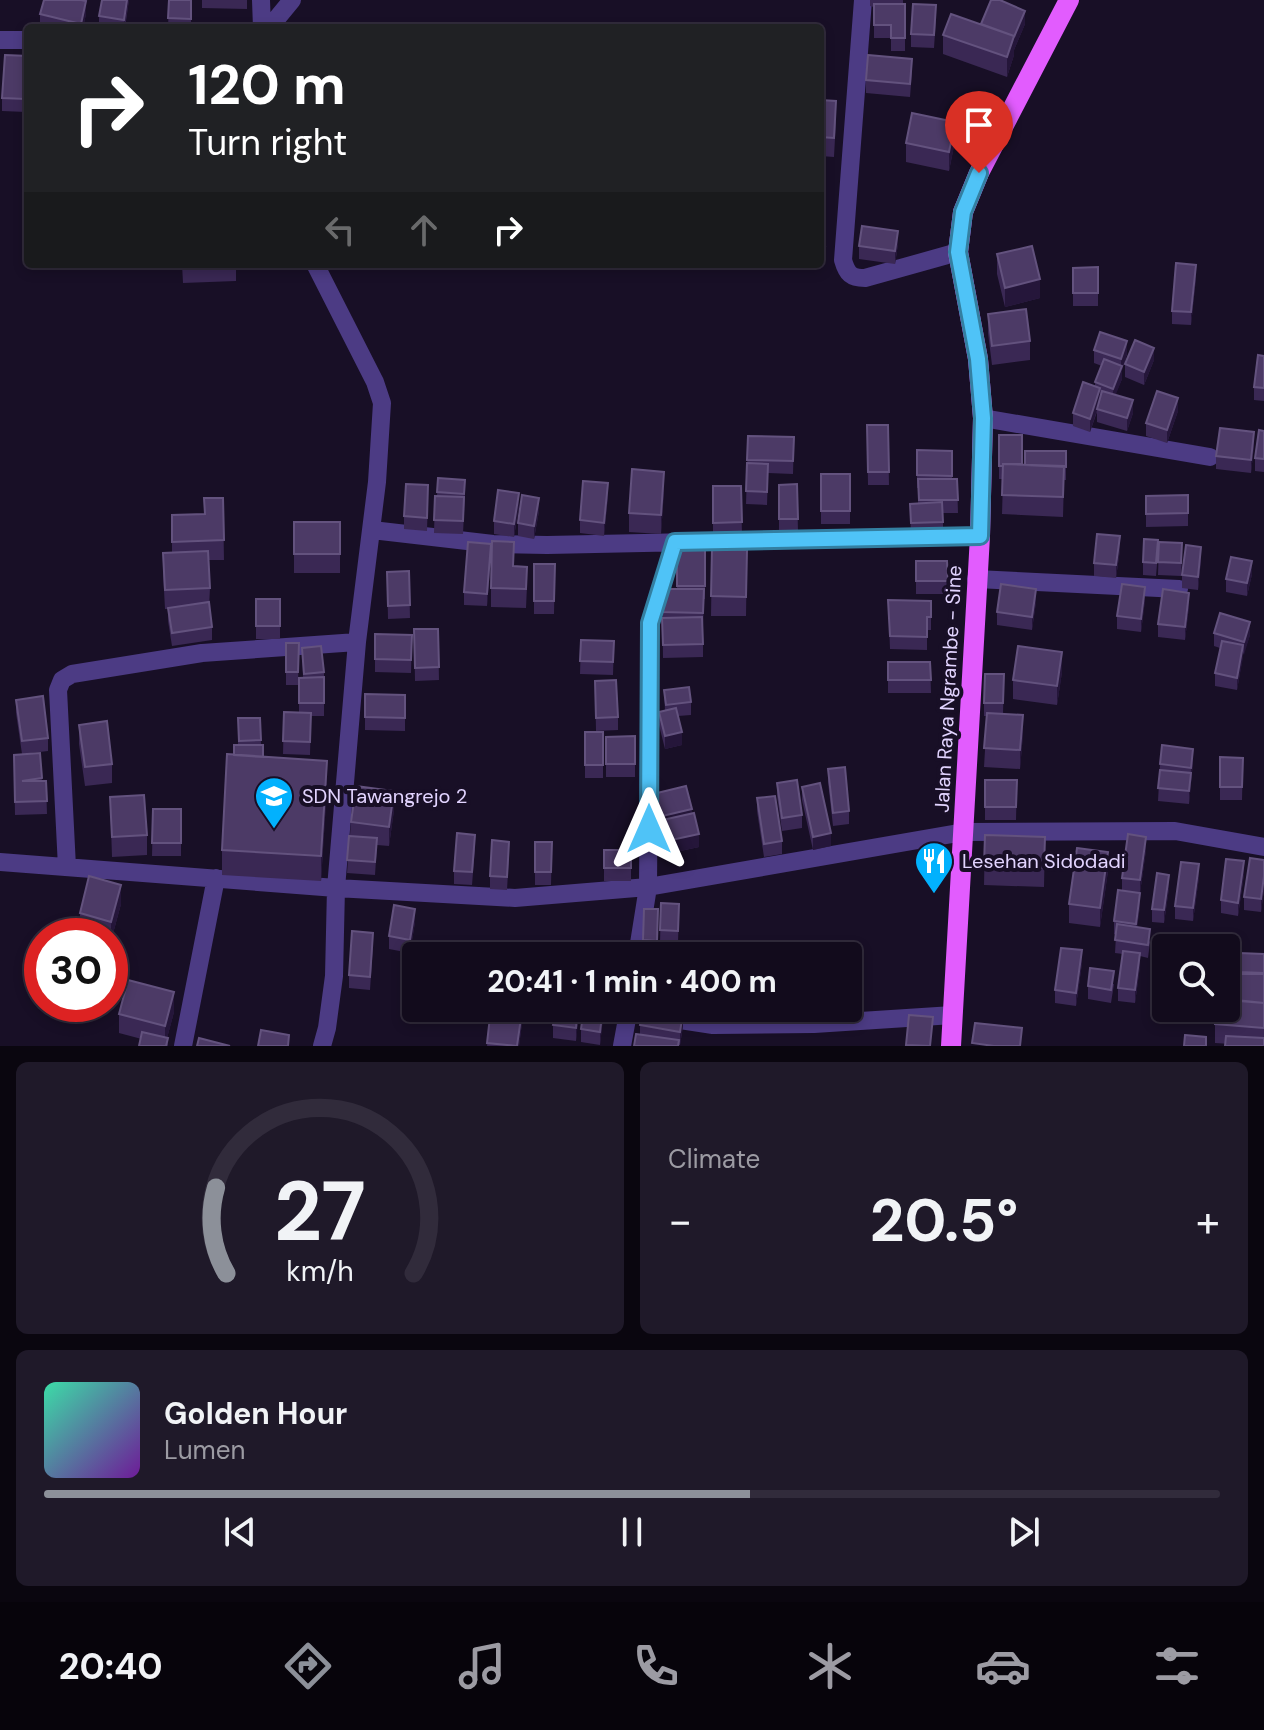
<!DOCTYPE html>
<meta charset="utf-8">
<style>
:root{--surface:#120b1c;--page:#1f1929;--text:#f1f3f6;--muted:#9c9ba3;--line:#312b3b;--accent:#8c9099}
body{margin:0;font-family:"DM Sans",sans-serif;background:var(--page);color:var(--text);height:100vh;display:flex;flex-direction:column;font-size:30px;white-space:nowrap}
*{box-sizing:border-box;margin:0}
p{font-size:26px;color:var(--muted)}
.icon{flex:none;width:44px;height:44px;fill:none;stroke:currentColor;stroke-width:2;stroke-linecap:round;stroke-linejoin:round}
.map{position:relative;height:1046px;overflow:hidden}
.details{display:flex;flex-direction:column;gap:16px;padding:16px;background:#0a060f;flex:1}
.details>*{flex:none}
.hud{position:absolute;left:24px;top:24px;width:800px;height:244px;border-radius:8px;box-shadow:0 4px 12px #0003,0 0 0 2px var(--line);background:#202124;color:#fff;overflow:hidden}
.buttons{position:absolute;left:1152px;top:934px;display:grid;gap:16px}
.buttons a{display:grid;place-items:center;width:88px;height:88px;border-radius:8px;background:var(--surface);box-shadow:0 4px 12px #0003,0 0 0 2px var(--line);font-size:40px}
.speed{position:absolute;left:24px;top:918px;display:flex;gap:16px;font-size:40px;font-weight:700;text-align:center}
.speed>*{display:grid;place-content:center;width:104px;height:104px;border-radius:50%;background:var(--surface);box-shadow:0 4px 12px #0003,0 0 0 2px var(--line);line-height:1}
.speed .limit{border:12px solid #d22;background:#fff;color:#111}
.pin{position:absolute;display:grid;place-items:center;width:68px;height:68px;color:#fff;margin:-82px -34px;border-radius:50% 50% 50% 0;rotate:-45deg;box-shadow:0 0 8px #0007}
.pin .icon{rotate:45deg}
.me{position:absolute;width:88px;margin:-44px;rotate:0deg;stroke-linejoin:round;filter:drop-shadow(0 0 6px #0008)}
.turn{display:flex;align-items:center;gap:28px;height:168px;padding:0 32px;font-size:36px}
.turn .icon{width:104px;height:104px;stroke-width:2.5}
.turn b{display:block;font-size:56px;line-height:68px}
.lanes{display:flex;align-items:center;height:76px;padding:0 32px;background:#0003;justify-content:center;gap:40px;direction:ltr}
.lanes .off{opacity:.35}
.big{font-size:60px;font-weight:700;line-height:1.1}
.details .widget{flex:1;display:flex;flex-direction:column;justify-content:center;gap:12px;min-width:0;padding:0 28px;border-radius:12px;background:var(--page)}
.details .dial{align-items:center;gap:0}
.dial svg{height:208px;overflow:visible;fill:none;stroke:var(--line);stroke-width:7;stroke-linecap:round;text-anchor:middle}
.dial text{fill:var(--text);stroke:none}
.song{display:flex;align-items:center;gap:24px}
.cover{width:96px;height:96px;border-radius:12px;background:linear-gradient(135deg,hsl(160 70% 55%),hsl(280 70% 35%))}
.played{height:8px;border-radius:4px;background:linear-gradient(90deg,var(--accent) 60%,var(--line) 60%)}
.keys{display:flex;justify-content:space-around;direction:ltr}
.heat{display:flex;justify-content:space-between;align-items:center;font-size:44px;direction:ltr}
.details .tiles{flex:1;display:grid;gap:16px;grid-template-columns:1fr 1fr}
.widget:last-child{grid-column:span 2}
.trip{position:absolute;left:402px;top:942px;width:460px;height:80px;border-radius:8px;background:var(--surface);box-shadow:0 4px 12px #0003,0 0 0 2px var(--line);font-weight:700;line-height:80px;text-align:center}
.tab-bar{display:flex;height:128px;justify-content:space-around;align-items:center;background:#07040b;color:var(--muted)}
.tab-bar .icon{width:56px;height:56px}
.tab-bar .on{color:var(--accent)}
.tab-bar b{font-size:36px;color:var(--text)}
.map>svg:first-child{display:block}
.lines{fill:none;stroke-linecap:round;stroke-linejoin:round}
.minor{stroke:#4c3b84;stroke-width:18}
.major{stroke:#e25cfe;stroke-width:20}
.wall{fill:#3a2854}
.shaded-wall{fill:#25163a}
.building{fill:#4c3a66;stroke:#63527e;stroke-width:2}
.route-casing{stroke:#337fa1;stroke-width:20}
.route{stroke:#4fc3f7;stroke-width:14}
.labels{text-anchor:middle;stroke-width:8;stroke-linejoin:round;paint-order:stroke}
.street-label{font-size:20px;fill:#e2d4ff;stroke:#180f26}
.poi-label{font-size:20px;fill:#e2d4ff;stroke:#180f26;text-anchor:start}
</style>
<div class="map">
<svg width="1264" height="1046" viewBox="0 0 1264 1046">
<rect width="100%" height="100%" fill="#180f26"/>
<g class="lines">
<!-- minor -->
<path class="minor" d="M261 0 262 28
M863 0 843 260C847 274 851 278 865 278L958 252
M269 28 292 0
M0 40H28
M315 264 375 382 382 403 377 482 357 642 336 888 334 976 327 1028 322 1046
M983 418 1210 457
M372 530 493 544 547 545 980 536
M976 579 1179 589
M0 862 336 888 515 898 648 887 964 832 1175 831 1264 847
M67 867 58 690 62 680 72 674 202 653 357 642
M637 956 648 887 650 623 675 542
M628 1012 713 1025 814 1024 953 1015
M183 1046 216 878
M622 1046 629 1008"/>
<!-- major -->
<path class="major" d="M951 1046 980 536 983 418 978 359 958 252 963 212 979 173 1069 0"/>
</g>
<!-- wall -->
<path class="wall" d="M129 0 125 28H99V16Z
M169 0H191V28H168Z
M202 0H247V9L202 8Z
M870 0H903V4H905V51H891V38H874V7L870 6Z
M40 14H86L83 28H44L40 27Z
M936 18 934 48 911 47V34Z
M981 24H1025L1014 50V55L1007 77 943 54V35Z
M28 56 26 112 2 111V98Z
M912 72 910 97 866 93V80Z
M820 100 836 120 834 157 820 156Z
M955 141 949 171 906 162V143Z
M820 219 825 246V259H820Z
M898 244 895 264 859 259V246Z
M997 254 1040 298 1005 307 997 274Z
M182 264H236V281L183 283Z
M1098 267V306H1073V268Z
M1196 278 1191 325 1172 324V311Z
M988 314 1030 341V360L992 365 988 333Z
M1094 350 1127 354 1122 370V379L1115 395 1133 413 1127 431 1097 422V412L1090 432 1073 426V413L1095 386V382L1102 366 1094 363Z
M1264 356V401L1254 400V387Z
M1154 360 1144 385 1125 377V364Z
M1178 411 1167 443 1146 436V423Z
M867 425H888L889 485H868Z
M1264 431V472L1255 471V458Z
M999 435 1022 464 1025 465 1066 451V480H1064L1063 517 1002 514 1003 479H999Z
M748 436 794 437 793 474 768 473 767 505 746 504Z
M1254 445 1251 473 1216 469V456Z
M917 450 952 451V479H957L958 513H943V535L911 536 910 504 918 503V488H917Z
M821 474H850V524H821Z
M438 478 465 493 463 534 434 533 435 496H437Z
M797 484 798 532H779V485Z
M713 486H741L742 535 713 536Z
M664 491 661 534 629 532V513Z
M1188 495V526L1146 527V496Z
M608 496 604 536 580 533V520Z
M223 498 224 560H209L210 588 209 607 212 627V640L172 646 168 621V609H165L163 572V553L172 552V515L204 514Z
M428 498 427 531 404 529V516Z
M519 506 514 537 494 534V521Z
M539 511 534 539 518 536V523Z
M294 522H340V573H294Z
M1159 542 1182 556 1181 576 1158 575Z
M677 548H705V599H704L703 626V657L663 658 662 589H677Z
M712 549 747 550 746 616H711Z
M1120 549 1116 578 1094 576V563Z
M1158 553 1156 576 1143 575V562Z
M491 557 487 606 464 605V592Z
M1201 560 1198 590 1182 588V575Z
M916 561H947L948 594H916Z
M534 564H555L554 614H534Z
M409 571 410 618 388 619 387 572Z
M1252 574 1247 596 1226 592V579Z
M527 586 526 608 491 607V588Z
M256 599 280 626V639H256Z
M888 600 931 601V630H927V650L890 649Z
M1145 600 1141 632 1117 629V616Z
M1036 602 1032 630 997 625V612Z
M1189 606 1185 640 1158 637V624Z
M414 629H438L439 680 415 681Z
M1214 633 1250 635 1243 655 1237 690 1215 686V673L1220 648 1214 646Z
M375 634 412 635 411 673 375 672Z
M581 640 614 641 613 675 580 674Z
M286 643H299L298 685H286Z
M302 648 324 672V716H311L310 755 283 754 284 712 299 713V678H303Z
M888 662H930L931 693H888Z
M1062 672 1057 705 1013 699V680Z
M1004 674 1003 714 1023 734 1020 769 984 767 987 716H984V703Z
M595 681 618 717V730L596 731Z
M664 690 691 702V715L678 716 682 745 665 749 659 725V712L665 711Z
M365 694 405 695V731L365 730Z
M16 700 48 738V751L22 754 40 753 42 781H46L47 814 15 815 14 755 22 754 16 713Z
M238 718H260L261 745 263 757 327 786 321 881 222 875V850L234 755 238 745Z
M79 725 112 764V783L85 786 79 744Z
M585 732H603V778H585Z
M635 736V777H606V737Z
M1220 757 1243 758 1242 800H1220Z
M1193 762 1189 804 1158 801 1160 764Z
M828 769 849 811V824L833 826 828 782Z
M985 780H1017L1016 820H985Z
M777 783 802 815V828L782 831 777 796Z
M802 787 831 846 813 850 802 800Z
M653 794 692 813 699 847 662 855 653 807Z
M110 797 147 835V855L112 857Z
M757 798 782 841V854L764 857 757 811Z
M153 809H181V856H152Z
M394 810 389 846 377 845 375 875 347 873 351 822Z
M985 835 1045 837 1044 887 984 885Z
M535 842H552L551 885H535Z
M475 848 472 885 454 884V871Z
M604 850H631V881H604Z
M1146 850 1140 893V906L1137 927 1150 942 1148 958 1140 956V966L1135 1003 1118 1001V988L1123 954 1115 953 1116 935 1114 934V921L1122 891V878Z
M509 855 507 890 490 889V876Z
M1264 860V889L1261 912 1244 910V897Z
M1108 871 1100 927 1069 923V904Z
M1244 874 1238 916 1221 913V900Z
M1199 877 1193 921 1175 919V906Z
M1169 888 1164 923 1152 922V909Z
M661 903 679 904 678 944 660 943Z
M121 904 111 941 110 936H93L80 932V913Z
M644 909H658L657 954 643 953Z
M415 922 410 953 389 949V936Z
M373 946 370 990 349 988V975Z
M1239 953 1264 954V1046L1215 1043V1024L1236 1000Z
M1082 963 1076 1006 1055 1003V990Z
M1114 984 1111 1003 1088 999V986Z
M491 1008 522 1023 519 1046H487Z
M579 1008 576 1041 553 1038V1025Z
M679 1008H709L708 1016 679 1012Z
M174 1012 167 1038 168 1046 119 1033V1014Z
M603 1018 600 1045 581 1042V1029Z
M640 1025 683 1026 680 1045H679V1046L640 1034Z"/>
<!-- shaded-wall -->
<path class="shaded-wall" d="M127 0H129L124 28V20Z
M86 1V14L83 28H81Z
M1025 11V24L1014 50V37Z
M1014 36V55L1007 77V57Z
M955 122V141L949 171V152Z
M898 231V244L895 264V251Z
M1196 265V278L1191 325V312Z
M1040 279V298L1005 307V288Z
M1127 341V354L1122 370V379L1113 402V389L1121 368V359Z
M1154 348V360L1144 385V372Z
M1100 388V401L1090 432V419Z
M1178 398V411L1167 443V430Z
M1133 400V413L1127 431V418Z
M1254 432V445L1251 473V460Z
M664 472V491L661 534V515Z
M608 483V496L604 536V523Z
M519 493V506L514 537V524Z
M539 498V511L534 539V526Z
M1120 536V549L1116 578V565Z
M491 544V557L487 606V594Z
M1201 547V560L1198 590V577Z
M1252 561V574L1247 596V583Z
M1145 587V600L1141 632V619Z
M1036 589V602L1032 630V617Z
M1189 593V606L1185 640V627Z
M1250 622V635L1244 655V642Z
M1243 645V658L1237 690V678Z
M1062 652V672L1057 705V686Z
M1023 715V734L1020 769V750Z
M682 732V745L665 749V736Z
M1193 749V762L1189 804V791Z
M327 761V786L321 881V856Z
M394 791V810L389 846V827Z
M692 809V822L658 825V817Z
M831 833V846L813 850V837Z
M699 834V847L662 855V842Z
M1146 837V850L1140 893V880Z
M1108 852V871L1100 927V908Z
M1244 861V874L1238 916V903Z
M1199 864V877L1193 921V908Z
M1169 875V888L1164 923V910Z
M1264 876V889L1261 912V899Z
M121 885V904L111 941V922Z
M1140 893V906L1136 937V924Z
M415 909V922L410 953V940Z
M1082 950V963L1076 1006V993Z
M1140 953V966L1135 1003V990Z
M174 992V1012L165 1046V1026Z
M578 1008 579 1015 576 1041V1028Z
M603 1008V1018L600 1045V1032Z
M522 1011V1023L519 1046H517Z
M683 1013V1026L680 1045V1032Z"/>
<!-- building -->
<path class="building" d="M44 0H81L86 1 81 24 40 14Z
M102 0H127L124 20 99 16Z
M169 0H191V19L168 18Z
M991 0H1000L1025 11 1014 37V36L981 24Z
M874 4H905V38H891V25H874Z
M913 4 936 5 934 35 911 34Z
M951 14 1014 36 1007 57 943 35Z
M5 55 28 56 26 99 2 98Z
M868 55 912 59 910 84 866 80Z
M820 100 836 101 834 138 820 137Z
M912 113 955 122 949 152 906 143Z
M820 219H821L825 246H820Z
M862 226 898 231 895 251 859 246Z
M1032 246 1040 279 1005 288 997 254Z
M1176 263 1196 265 1191 312 1172 311Z
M1098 267V293H1073V268Z
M1026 309 1030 341 992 346 988 314Z
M1100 332 1127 341 1121 359 1094 350Z
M1135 340 1154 348 1144 372 1125 364Z
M1258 355 1264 356V388L1254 387Z
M1104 359 1122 366 1113 389 1095 382Z
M1083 382 1100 388 1090 419 1073 413Z
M1102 391 1133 400 1127 418 1097 409Z
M1157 391 1178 398 1167 430 1146 423Z
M867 425H888L889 472H868Z
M1220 428 1254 432 1251 460 1216 456Z
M1259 430 1264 431V459L1255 458Z
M999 435H1022V464H1003V466H999Z
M748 436 794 437 793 461 747 460Z
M917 450 952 451V476L917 475Z
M1025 451H1066V467L1025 465Z
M747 463 768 464 767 492 746 491Z
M1003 464 1064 466 1063 497 1002 495Z
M632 469 664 472 661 515 629 513Z
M821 474H850V511H821Z
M438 478 465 480 464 494 437 492Z
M918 479H957L958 500H919Z
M583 481 608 483 604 523 580 520Z
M406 484 428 485 427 518 404 516Z
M797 484 798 519H779V485Z
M713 486H741L742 522 713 523Z
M498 490 519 493 514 524 494 521Z
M522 495 539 498 534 526 518 523Z
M1188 495V513L1146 514V496Z
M435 496 464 497 463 521 434 520Z
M204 498H223L224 540 172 542V515L205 514Z
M942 502 943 522 911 523 910 504Z
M294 522H340V554H294Z
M1097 534 1120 536 1116 565 1094 563Z
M1144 539 1158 540 1156 563 1143 562Z
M492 541 514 542 513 566 527 567 526 589 491 588Z
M468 542 491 544 487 594 464 592Z
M1159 542 1182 543 1181 563 1158 562Z
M1186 545 1201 547 1198 577 1182 575Z
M677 548H705V586H677Z
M712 549 747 550 746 597 711 596Z
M208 551 210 588 165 590 163 553Z
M1231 557 1252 561 1247 583 1226 579Z
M916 561H947L948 581H916Z
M534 564H555L554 601H534Z
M409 571 410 605 388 606 387 572Z
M1001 584 1036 589 1032 617 997 612Z
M1122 584 1145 587 1141 619 1117 616Z
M662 589H704L703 613 662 612Z
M1163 589 1189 593 1185 627 1158 624Z
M256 599H280V626H256Z
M888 600 931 601V617H927V637L890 636Z
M209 602 212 627 172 633 168 608Z
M1220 613 1250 622 1244 642 1214 633Z
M702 617 703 644 663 645 662 618Z
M414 629H438L439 667 415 668Z
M375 634 412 635 411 660 375 659Z
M581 640 614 641 613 662 580 661Z
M1222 641 1243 645 1237 678 1215 673Z
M286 643H299L298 672H286Z
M321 646 324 672 304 674 302 648Z
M1018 646 1062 652 1057 686 1013 680Z
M888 662H930L931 680H888Z
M985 674H1004L1003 703H984Z
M324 677V703H299V678Z
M616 680 618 717 596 718 595 681Z
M689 687 691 702 666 705 664 690Z
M365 694 405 695V718L365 717Z
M43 696 48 738 22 741 16 700Z
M676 708 682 732 665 736 659 712Z
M284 712 311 713 310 742 283 741Z
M987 713 1023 715 1020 750 984 748Z
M238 718H260L261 740 239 741Z
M107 721 112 764 85 767 79 725Z
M585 732H603V765H585Z
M635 736V764H606V737Z
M234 745H263V757L234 755Z
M1162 745 1193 749 1191 768 1160 764Z
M40 753 42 778 22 781H46L47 801 15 802 14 755Z
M227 754 327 761 321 856 222 850Z
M1220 757 1243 758 1242 787H1220Z
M845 767 849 811 833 813 828 769Z
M1160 770 1191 773 1189 791 1158 788Z
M797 780 802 815 782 818 777 783Z
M985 780H1017L1016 807H985Z
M820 783 831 833 813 837 802 787Z
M356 786 394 791 389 827 351 822Z
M686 786 692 809 658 817 653 794Z
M144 795 147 835 112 837 110 797Z
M775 796 782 841 764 844 757 798Z
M153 809H181V843H152Z
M694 813 699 834 662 842 658 821Z
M457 833 475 835 472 872 454 871Z
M1128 834 1146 837 1140 880 1122 878Z
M985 835 1045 837 1044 868 984 866Z
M349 836 377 838 375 862 347 860Z
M492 840 509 842 507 877 490 876Z
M535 842H552L551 872H535Z
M1077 848 1108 852 1100 908 1069 904Z
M604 850H631V868H604Z
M1250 858 1264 860V876L1261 899 1244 897Z
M1226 859 1244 861 1238 903 1221 900Z
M1181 862 1199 864 1193 908 1175 906Z
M1157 873 1169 875 1164 910 1152 909Z
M89 876 121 885 111 922 80 913Z
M1118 890 1140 893 1136 924 1114 921Z
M661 903 679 904 678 931 660 930Z
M394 905 415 909 410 940 389 936Z
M644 909H658L657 941 643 940Z
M1117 924 1150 929 1148 945 1115 940Z
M352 931 373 933 370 977 349 975Z
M574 944 591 946V956H573Z
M1061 948 1082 950 1076 993 1055 990Z
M1123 951 1140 953 1135 990 1118 988Z
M1239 953 1264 954V973L1239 972Z
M1090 968 1114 971 1111 990 1088 986Z
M1237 974H1264V1003L1236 1000Z
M128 980 174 992 165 1026 119 1014Z
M1226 1000 1264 1003V1028L1215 1024 1216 1008H1226Z
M491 1008 522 1011 517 1046 487 1043Z
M556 1008H578L576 1028 553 1025Z
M584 1008H603L600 1032 581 1029Z
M643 1008H653L683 1013 680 1032 640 1025Z
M909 1015 933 1017 930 1046 906 1045Z
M975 1023 1022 1028 1020 1046H994L972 1043Z
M261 1030 289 1035 288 1046H258Z
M142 1032 168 1038 166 1046H139Z
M636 1034 679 1040 678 1046H634Z
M1185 1035 1206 1037V1046H1184Z
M1226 1036 1264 1038V1046H1225Z
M199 1038 230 1046H197Z"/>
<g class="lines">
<!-- route casing -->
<g class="route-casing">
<path id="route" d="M649 829 650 623 675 542 980 536 983 418 978 359 958 252 963 212 979 173"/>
</g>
<!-- route -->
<use href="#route" class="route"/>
</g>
<!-- icons -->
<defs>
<g id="school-pin" transform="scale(2)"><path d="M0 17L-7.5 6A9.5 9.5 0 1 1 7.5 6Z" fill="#02b1fd" stroke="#180f26"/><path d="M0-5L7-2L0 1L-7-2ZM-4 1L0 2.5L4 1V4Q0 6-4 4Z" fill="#fff"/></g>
<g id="restaurant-pin" transform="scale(2)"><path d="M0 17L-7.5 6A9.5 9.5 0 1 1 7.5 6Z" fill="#02b1fd" stroke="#180f26"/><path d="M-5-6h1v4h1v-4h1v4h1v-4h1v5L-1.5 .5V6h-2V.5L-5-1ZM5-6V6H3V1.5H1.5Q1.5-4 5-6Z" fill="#fff"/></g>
</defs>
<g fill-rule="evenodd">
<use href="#school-pin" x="274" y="796"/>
<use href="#restaurant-pin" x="934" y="861"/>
</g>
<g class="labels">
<!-- street labels -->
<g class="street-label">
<text transform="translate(948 689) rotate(-87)" y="7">Jalan Raya Ngrambe - Sine</text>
</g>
<!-- poi labels -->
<g class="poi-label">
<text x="302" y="803">SDN Tawangrejo 2</text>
<text x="962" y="868">Lesehan Sidodadi</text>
</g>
</g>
</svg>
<div class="buttons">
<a><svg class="icon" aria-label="search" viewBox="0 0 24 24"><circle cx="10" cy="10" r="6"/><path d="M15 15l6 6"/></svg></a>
</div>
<div class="speed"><div class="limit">30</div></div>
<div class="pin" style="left:979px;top:173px;background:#d93025"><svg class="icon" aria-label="arrive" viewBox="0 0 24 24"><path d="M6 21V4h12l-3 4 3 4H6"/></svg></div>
<svg class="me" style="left:649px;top:829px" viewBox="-20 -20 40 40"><path d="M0-17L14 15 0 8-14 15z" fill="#4fc3f7" stroke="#fff" stroke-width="4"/></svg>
<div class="trip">20:41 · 1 min · 400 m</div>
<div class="hud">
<div class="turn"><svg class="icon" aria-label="right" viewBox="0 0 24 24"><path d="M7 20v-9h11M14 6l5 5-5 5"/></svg><div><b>120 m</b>Turn right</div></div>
<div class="lanes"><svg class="icon off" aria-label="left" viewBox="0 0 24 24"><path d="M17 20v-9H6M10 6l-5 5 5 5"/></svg><svg class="icon off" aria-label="ahead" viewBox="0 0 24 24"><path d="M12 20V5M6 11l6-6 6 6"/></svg><svg class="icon" aria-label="right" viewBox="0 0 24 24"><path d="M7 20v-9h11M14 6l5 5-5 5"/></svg></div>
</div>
</div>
<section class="details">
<div class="tiles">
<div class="widget dial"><svg viewBox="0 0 100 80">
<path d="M14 69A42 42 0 1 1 86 69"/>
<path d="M14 69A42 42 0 0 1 10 36" stroke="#8c9099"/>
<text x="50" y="56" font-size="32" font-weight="700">27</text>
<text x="50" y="72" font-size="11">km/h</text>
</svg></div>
<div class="widget"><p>Climate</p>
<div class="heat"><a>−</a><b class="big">20.5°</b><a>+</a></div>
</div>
<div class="widget">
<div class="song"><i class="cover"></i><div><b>Golden Hour</b><p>Lumen</p></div></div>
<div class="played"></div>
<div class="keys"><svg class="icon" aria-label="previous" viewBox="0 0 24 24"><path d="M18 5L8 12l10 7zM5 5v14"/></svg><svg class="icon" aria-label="pause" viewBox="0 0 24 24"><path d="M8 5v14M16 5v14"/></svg><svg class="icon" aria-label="next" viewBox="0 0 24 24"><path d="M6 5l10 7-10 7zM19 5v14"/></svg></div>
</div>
</div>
</section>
<nav class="tab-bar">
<b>20:40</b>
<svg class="icon on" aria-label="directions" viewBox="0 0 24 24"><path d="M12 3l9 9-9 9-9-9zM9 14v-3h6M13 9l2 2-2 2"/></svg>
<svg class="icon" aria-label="music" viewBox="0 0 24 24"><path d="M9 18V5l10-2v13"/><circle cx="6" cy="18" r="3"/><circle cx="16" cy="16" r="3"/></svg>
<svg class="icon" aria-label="phone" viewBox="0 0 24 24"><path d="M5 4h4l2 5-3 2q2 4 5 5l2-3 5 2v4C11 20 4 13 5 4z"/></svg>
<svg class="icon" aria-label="climate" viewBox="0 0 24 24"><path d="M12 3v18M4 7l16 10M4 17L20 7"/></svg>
<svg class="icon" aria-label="car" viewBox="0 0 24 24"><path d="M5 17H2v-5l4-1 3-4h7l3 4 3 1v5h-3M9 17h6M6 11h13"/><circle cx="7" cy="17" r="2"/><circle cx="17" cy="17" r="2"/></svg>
<svg class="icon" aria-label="filters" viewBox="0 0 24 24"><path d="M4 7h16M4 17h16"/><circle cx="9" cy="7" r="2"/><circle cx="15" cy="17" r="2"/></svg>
</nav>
